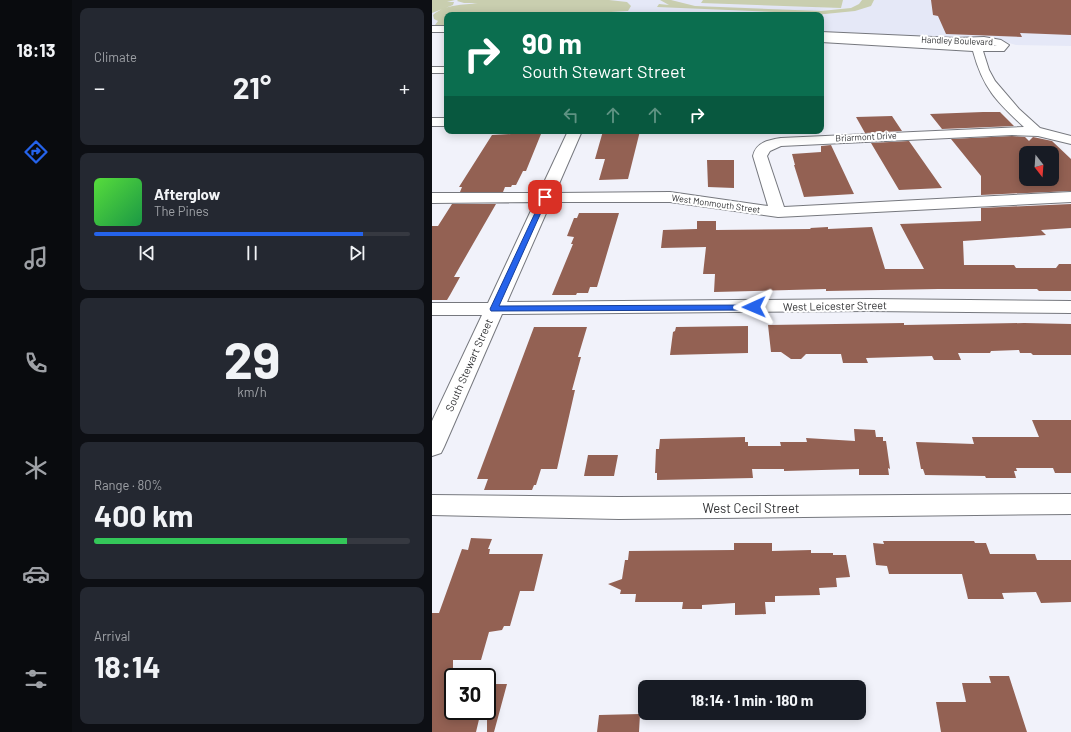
<!DOCTYPE html>
<meta charset="utf-8">
<style>
:root{--surface:#171b24;--page:#242831;--text:#f1f3f6;--muted:#9ea1a6;--line:#363941;--accent:#2563eb}
body{margin:0;font-family:Barlow,sans-serif;background:var(--page);color:var(--text);height:100vh;display:flex;flex-direction:column;font-size:15px;white-space:nowrap}
*{box-sizing:border-box;margin:0}
p{font-size:13px;color:var(--muted)}
.icon{flex:none;width:22px;height:22px;fill:none;stroke:currentColor;stroke-width:2;stroke-linecap:round;stroke-linejoin:round}
.map{position:relative;flex:1;overflow:hidden}
.details{display:flex;flex-direction:column;gap:8px;padding:8px;background:#0d0f14;width:360px}
.details>*{flex:none}
.hud{position:absolute;left:12px;top:12px;width:380px;height:122px;border-radius:8px;box-shadow:0 2px 10px #0003;background:#0b6e4f;color:#fff;overflow:hidden}
.needle{width:26px;rotate:163deg}
.controls{position:absolute;left:587px;top:146px;display:grid;gap:8px}
.controls a{display:grid;place-items:center;width:40px;height:40px;border-radius:8px;background:var(--surface);box-shadow:0 2px 10px #0003;font-size:20px}
.speed{position:absolute;left:12px;top:668px;display:flex;gap:8px;font-size:20px;font-weight:700;text-align:center}
.speed>*{display:grid;place-content:center;width:52px;height:52px;border-radius:50%;background:var(--surface);box-shadow:0 2px 10px #0003;line-height:1}
.speed .limit{border:2px solid #111;border-radius:6px;background:#fff;color:#111}
.pin{position:absolute;display:grid;place-items:center;width:34px;height:34px;color:#fff;margin:-17px;border-radius:8px;box-shadow:0 2px 6px #0006}
.me{position:absolute;width:44px;margin:-22px;rotate:269deg;stroke-linejoin:round;filter:drop-shadow(0 0 3px #0008)}
.turn{display:flex;align-items:center;gap:14px;height:84px;padding:0 12px;font-size:18px}
.turn .icon{width:52px;height:52px;stroke-width:2.5}
.turn b{display:block;font-size:28px;line-height:34px}
.lanes{display:flex;align-items:center;height:38px;padding:0 12px;background:#0003;justify-content:center;gap:20px;direction:ltr}
.lanes .off{opacity:.35}
.big{font-size:30px;font-weight:700;line-height:1.1}
.details .widget{flex:1;display:flex;flex-direction:column;justify-content:center;gap:6px;min-width:0;padding:0 14px;border-radius:8px;background:var(--page)}
.details .dial{align-items:center;gap:0}
.dial b{font-size:52px;line-height:1}
.song{display:flex;align-items:center;gap:12px}
.cover{width:48px;height:48px;border-radius:6px;background:linear-gradient(135deg,hsl(110 70% 55%),hsl(140 70% 35%))}
.played{height:4px;border-radius:2px;background:linear-gradient(90deg,var(--accent) 85%,var(--line) 85%)}
.keys{display:flex;justify-content:space-around;direction:ltr}
.heat{display:flex;justify-content:space-between;align-items:center;font-size:22px;direction:ltr}
.charge{height:6px;border-radius:3px;background:linear-gradient(90deg,#34c759 80%,var(--line) 0)}
.trip{position:absolute;left:206px;top:680px;width:228px;height:40px;border-radius:8px;background:var(--surface);box-shadow:0 2px 10px #0003;font-weight:700;line-height:40px;text-align:center}
main{display:flex;flex:1;min-height:0}
.tab-bar{display:flex;flex-direction:column;width:72px;justify-content:space-around;align-items:center;background:#090b0e;color:var(--muted)}
.tab-bar .icon{width:28px;height:28px}
.tab-bar .on{color:var(--accent)}
.tab-bar b{font-size:18px;color:var(--text)}
.map>svg:first-child{display:block}
.built{fill:#e5e8f7}
.green{fill:#c9ceaf}
.building{fill:#936153;fill-rule:evenodd}
.lines{fill:none;stroke-linecap:round;stroke-linejoin:round}
.minor-casing{stroke:#76787e;stroke-width:2}
.minor{fill:#fff;fill-rule:evenodd}
.route{fill:#2563eb;stroke:#184099}
.labels{text-anchor:middle;stroke-width:4;stroke-linejoin:round;paint-order:stroke}
.far-street-label{font-size:9px;fill:#313234;stroke:#fff}
.street-label{font-size:11px;fill:#313234;stroke:#fff}
.near-street-label{font-size:13px;fill:#313234;stroke:#fff}
</style>
<main>
<nav class="tab-bar">
<b>18:13</b>
<svg class="icon on" aria-label="directions" viewBox="0 0 24 24"><path d="M12 3l9 9-9 9-9-9zM9 14v-3h6M13 9l2 2-2 2"/></svg>
<svg class="icon" aria-label="music" viewBox="0 0 24 24"><path d="M9 18V5l10-2v13"/><circle cx="6" cy="18" r="3"/><circle cx="16" cy="16" r="3"/></svg>
<svg class="icon" aria-label="phone" viewBox="0 0 24 24"><path d="M5 4h4l2 5-3 2q2 4 5 5l2-3 5 2v4C11 20 4 13 5 4z"/></svg>
<svg class="icon" aria-label="climate" viewBox="0 0 24 24"><path d="M12 3v18M4 7l16 10M4 17L20 7"/></svg>
<svg class="icon" aria-label="car" viewBox="0 0 24 24"><path d="M5 17H2v-5l4-1 3-4h7l3 4 3 1v5h-3M9 17h6M6 11h13"/><circle cx="7" cy="17" r="2"/><circle cx="17" cy="17" r="2"/></svg>
<svg class="icon" aria-label="filters" viewBox="0 0 24 24"><path d="M4 7h16M4 17h16"/><circle cx="9" cy="7" r="2"/><circle cx="15" cy="17" r="2"/></svg>
</nav>
<section class="details">
<div class="widget"><p>Climate</p>
<div class="heat"><a>−</a><b class="big">21°</b><a>+</a></div>
</div>
<div class="widget">
<div class="song"><i class="cover"></i><div><b>Afterglow</b><p>The Pines</p></div></div>
<div class="played"></div>
<div class="keys"><svg class="icon" aria-label="previous" viewBox="0 0 24 24"><path d="M18 5L8 12l10 7zM5 5v14"/></svg><svg class="icon" aria-label="pause" viewBox="0 0 24 24"><path d="M8 5v14M16 5v14"/></svg><svg class="icon" aria-label="next" viewBox="0 0 24 24"><path d="M6 5l10 7-10 7zM19 5v14"/></svg></div>
</div>
<div class="widget dial"><b>29</b><p>km/h</p></div>
<div class="widget"><p>Range · 80%</p><b class="big">400 km</b><div class="charge"></div></div>
<div class="widget"><p>Arrival</p><b class="big">18:14</b></div>
</section>
<div class="map">
<svg width="639" height="732" viewBox="0 0 639 732">
<rect width="100%" height="100%" fill="#f1f2fa"/>
<!-- built -->
<path class="built" d="M0 0H639V46L584 45 563 39H532L389 33V15H15V25H0Z"/>
<!-- green -->
<path class="green" d="M0 0H23L15 2H22L21 5 0 13Z
M26 0H177L195 2 199 6 196 11H179L195 12 191 15H15V25H3L6 21 2 19 1 15C13 4 31 5 46 3H32L25 1Z
M228 0H239L263 6 389 11 419 8 427 4 430 0H442L439 6 423 11 393 14 225 7 227 4 237 5Z
M271 0H411L409 8 269 3Z"/>
<!-- building -->
<path class="building" d="M499 0H639V35L588 33 590 37 514 34 506 16 501 15Z
M551 112H568L582 126 510 129 498 114Z
M460 116 470 131 433 133 424 117Z
M81 131H106L104 134H109L94 171H91L84 185H80L79 187H73L71 192H28L30 187H27L60 135 79 134Z
M171 131H208L196 179 167 180 173 159H163Z
M580 136 593 137 597 141 601 137 620 141 639 159V191L549 195V176L519 139ZM594 153H620V179H594Z
M477 141 510 188 467 190 439 143Z
M399 145 422 194 372 197 362 165H363L360 154 389 152V146Z
M275 160H302V188L276 187Z
M20 204H64L22 277H28L18 295 15 300H0V226H6Z
M639 204V228L609 230 614 235 531 241 532 265H582L584 268H624L627 264H639V291H607L605 289H506L394 291V289L282 292 283 274H271L274 247 229 248 231 230 265 229V221H284V230L379 229 378 228 396 227V229L440 227 453 269H492L468 224 549 221V208Z
M147 213H187L165 287H158L156 293H145L144 295H120L141 244H139L142 237 135 236 142 218H145Z
M472 323V325L592 323 639 324V355H601L599 353H588L587 350 559 351 558 353H526L529 360H502L500 356 434 358 436 363H411L409 354H374L369 359H359L349 352H339L336 325Z
M316 326V353L238 355 241 332 243 331 244 327Z
M102 327H155L146 357H149L140 390H143L125 469H109L104 485H102L100 490H52L56 479H45Z
M600 420H639V473H623L621 468H584L585 471H582L584 478H554L553 476 493 475 491 469H489L484 442 542 444 540 437H607Z
M422 429 443 430 444 437H451V441H454L458 469 456 468 457 475H427V469L352 471V469H320L321 478 225 480V473H223L224 449H227L228 439 313 437V442H316V446H349L348 442H375L374 438 423 441Z
M156 455H186L182 476H152Z
M39 538 60 539 56 549H58L57 554H111L102 591H88L78 626H72L70 630 57 632 49 660H21V711H49L44 732H0V613H7L30 549 36 550Z
M451 541H542L543 543H554L558 554H603L605 560H639V602L609 603 604 592 570 593 572 599H536L530 574H457L455 566 444 565 441 543 452 544Z
M302 543H340V551L379 550V553H401V555H414L418 577 404 578 405 587 387 588 388 595 343 596V602H333L334 614 303 615V603L270 605V609H250L251 602H203L204 594H188L189 590 176 584 190 579 193 560H196L197 551 302 550Z
M557 676H577L595 732H509L504 702H534L530 683H559Z
M55 684H75L62 732H55Z
M208 714 207 732H165L167 715Z"/>
<g class="lines">
<!-- minor casing -->
<g class="minor-casing">
<path id="minor" d="M0 26H15V32H0Z
M389 32 523 38 552 37 569 40 577 45 572 51H551L557 70 563 81 587 109 608 128 639 136V144L606 136 580 135 349 146 338 151 335 156 352 207 639 192V202L346 217 238 202H119L75 302 437 299 639 301V313L437 311 70 314 12 447 9 453 0 456V421L50 315H0V303H56L103 202 0 203V193H107L136 131H150L123 193 238 192 336 206 321 156C324 142 337 140 349 138L592 127C564 101 551 88 541 51L389 42ZM552 43 565 46 531 44Z
M0 67H15V73H0Z
M0 118H15V126H0Z
M639 494V514L187 519 0 515V495L187 497Z"/>
</g>
<!-- minor -->
<use href="#minor" class="minor"/>
</g>
<!-- route -->
<path class="route" d="M111 196 116 197 67 306 322 305 326 307 322 310 59 311 58 309Z"/>
<g class="labels">
<!-- far-street labels -->
<g class="far-street-label">
<text transform="translate(525 41) rotate(2)" y="3">Handley Boulevard</text>
<text transform="translate(434 137) rotate(-3)" y="3">Briarmont Drive</text>
<text transform="translate(284 204) rotate(8)" y="3">West Monmouth Street</text>
</g>
<!-- street labels -->
<g class="street-label">
<text transform="translate(403 306) rotate(-1)" y="4">West Leicester Street</text>
<text transform="translate(37 365) rotate(-66)" y="4">South Stewart Street</text>
</g>
<!-- near-street labels -->
<g class="near-street-label">
<text x="319" y="513">West Cecil Street</text>
</g>
</g>
</svg>
<div class="controls">
<a><svg class="needle" viewBox="-14 -14 28 28"><path d="M0-13l5 13h-10z" fill="#e53935"/><path d="M0 13l5-13h-10z" fill="#9ea1a6"/></svg></a>
</div>
<div class="speed"><div class="limit">30</div></div>
<div class="pin" style="left:113px;top:197px;background:#d93025"><svg class="icon" aria-label="arrive" viewBox="0 0 24 24"><path d="M6 21V4h12l-3 4 3 4H6"/></svg></div>
<svg class="me" style="left:322px;top:307px" viewBox="-20 -20 40 40"><path d="M0-17L14 15 0 8-14 15z" fill="#2563eb" stroke="#fff" stroke-width="4"/></svg>
<div class="trip">18:14 · 1 min · 180 m</div>
<div class="hud">
<div class="turn"><svg class="icon" aria-label="right" viewBox="0 0 24 24"><path d="M7 20v-9h11M14 6l5 5-5 5"/></svg><div><b>90 m</b>South Stewart Street</div></div>
<div class="lanes"><svg class="icon off" aria-label="left" viewBox="0 0 24 24"><path d="M17 20v-9H6M10 6l-5 5 5 5"/></svg><svg class="icon off" aria-label="ahead" viewBox="0 0 24 24"><path d="M12 20V5M6 11l6-6 6 6"/></svg><svg class="icon off" aria-label="ahead" viewBox="0 0 24 24"><path d="M12 20V5M6 11l6-6 6 6"/></svg><svg class="icon" aria-label="right" viewBox="0 0 24 24"><path d="M7 20v-9h11M14 6l5 5-5 5"/></svg></div>
</div>
</div>
</main>
